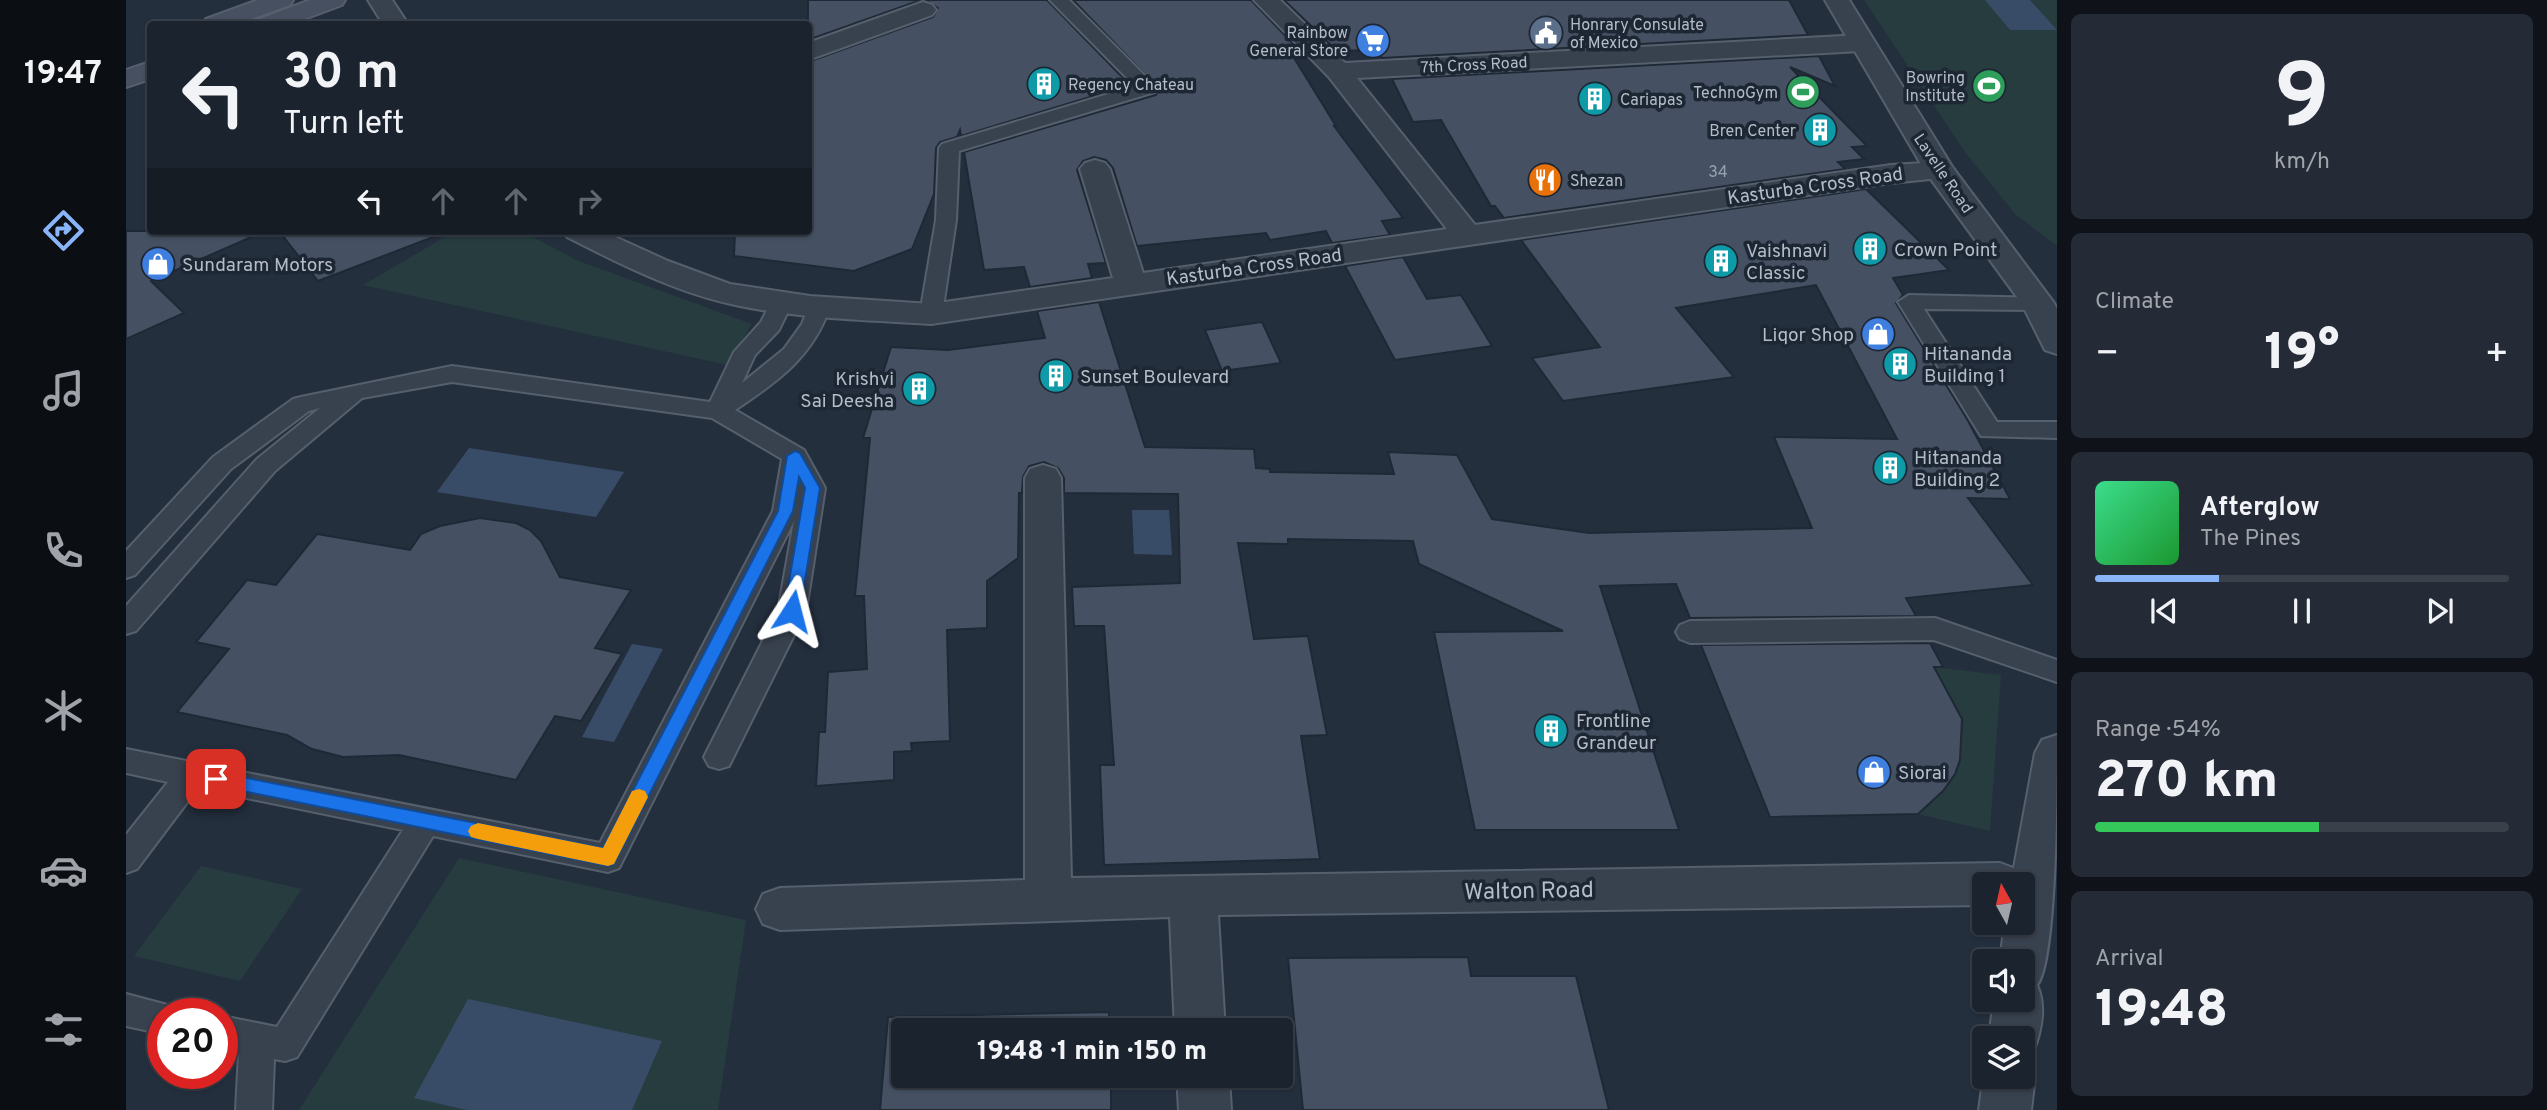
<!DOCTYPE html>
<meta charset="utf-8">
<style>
:root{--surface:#1b232e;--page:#242b36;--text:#f1f3f6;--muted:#a0a4aa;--line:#39404a;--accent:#8ab4f8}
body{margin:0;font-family:Overpass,sans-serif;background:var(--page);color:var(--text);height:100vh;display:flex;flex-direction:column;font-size:26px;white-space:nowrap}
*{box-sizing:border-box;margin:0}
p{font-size:23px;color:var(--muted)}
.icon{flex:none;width:38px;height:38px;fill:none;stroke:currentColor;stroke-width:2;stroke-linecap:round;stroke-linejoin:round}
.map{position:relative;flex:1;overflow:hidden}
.panel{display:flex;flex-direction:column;gap:14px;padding:14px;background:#0f1319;width:490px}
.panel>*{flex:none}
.hud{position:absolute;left:21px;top:21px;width:665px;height:214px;border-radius:7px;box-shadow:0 2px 5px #0004,0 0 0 2px var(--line);background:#1b232e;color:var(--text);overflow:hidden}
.needle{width:46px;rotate:352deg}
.controls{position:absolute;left:1846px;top:872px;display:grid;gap:14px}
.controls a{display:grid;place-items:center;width:63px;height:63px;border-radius:7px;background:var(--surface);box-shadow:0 2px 5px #0004,0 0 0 2px var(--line);font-size:35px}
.speed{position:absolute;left:21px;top:998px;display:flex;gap:14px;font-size:35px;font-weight:700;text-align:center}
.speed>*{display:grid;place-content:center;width:91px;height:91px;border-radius:50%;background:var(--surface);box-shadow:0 2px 5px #0004,0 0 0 2px var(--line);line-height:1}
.speed .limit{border:10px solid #d22;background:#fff;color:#111}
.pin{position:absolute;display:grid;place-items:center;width:60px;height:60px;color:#fff;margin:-30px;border-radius:14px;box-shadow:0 4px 10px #0006}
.me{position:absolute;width:77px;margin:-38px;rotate:9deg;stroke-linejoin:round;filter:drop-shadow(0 0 5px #0008)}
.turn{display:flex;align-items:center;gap:24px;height:147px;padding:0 21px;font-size:32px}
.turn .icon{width:91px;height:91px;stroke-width:2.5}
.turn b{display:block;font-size:49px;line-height:60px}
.lanes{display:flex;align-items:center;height:66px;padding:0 21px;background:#0003;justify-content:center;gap:35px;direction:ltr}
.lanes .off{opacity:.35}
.big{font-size:52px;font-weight:800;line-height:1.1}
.panel .widget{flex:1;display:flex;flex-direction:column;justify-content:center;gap:10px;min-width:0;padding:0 24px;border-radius:10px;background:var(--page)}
.panel .dial{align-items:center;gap:0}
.dial b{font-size:91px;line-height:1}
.song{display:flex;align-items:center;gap:21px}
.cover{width:84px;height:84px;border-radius:10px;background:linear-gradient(135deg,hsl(150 70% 55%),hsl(130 70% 35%))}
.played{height:7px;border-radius:4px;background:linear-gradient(90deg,var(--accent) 30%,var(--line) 30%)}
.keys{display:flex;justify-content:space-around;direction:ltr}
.heat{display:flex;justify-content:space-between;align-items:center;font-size:38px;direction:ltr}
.charge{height:10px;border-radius:5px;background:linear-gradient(90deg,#34c759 54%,var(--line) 0)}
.trip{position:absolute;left:765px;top:1018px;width:402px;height:70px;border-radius:7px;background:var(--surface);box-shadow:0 2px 5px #0004,0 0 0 2px var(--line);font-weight:800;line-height:70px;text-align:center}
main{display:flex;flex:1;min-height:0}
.menu{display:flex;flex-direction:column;width:126px;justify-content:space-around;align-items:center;background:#0b0e12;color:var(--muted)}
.menu .icon{width:49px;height:49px}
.menu .on{color:var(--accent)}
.menu b{font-size:32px;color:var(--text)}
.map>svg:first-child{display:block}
.green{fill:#263c3f}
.water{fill:#394c67}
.building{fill:#455162;stroke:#1f2835;stroke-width:2}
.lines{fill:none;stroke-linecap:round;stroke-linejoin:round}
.service-casing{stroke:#565f6c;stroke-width:4}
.minor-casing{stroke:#565f6c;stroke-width:4}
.tertiary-casing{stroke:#565f6c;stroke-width:4}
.secondary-casing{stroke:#565f6c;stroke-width:4}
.service{fill:#38414e;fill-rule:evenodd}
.minor{fill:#38414e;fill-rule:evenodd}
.tertiary{fill:#38414e;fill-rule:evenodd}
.secondary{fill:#465061;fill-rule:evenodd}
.route{fill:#1a73e8;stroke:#114b97;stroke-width:2}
.slow{fill:#f59e0b}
.labels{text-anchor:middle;stroke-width:7;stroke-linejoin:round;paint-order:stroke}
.far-poi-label{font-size:16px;fill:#b4bcc9;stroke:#1d2633;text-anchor:start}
.far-street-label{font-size:16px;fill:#b4bcc9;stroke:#1d2633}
.number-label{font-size:16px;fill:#98a1af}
.street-label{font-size:19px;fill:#b4bcc9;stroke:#1d2633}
.poi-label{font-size:19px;fill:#b4bcc9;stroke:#1d2633;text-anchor:start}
.near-street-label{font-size:23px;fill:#b4bcc9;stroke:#1d2633}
</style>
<main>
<nav class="menu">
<b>19:47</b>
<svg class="icon on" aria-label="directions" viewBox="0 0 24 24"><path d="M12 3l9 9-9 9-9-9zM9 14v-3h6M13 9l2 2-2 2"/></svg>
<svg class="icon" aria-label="music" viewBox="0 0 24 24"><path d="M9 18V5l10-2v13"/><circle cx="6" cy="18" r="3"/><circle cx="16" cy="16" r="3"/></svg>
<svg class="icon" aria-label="phone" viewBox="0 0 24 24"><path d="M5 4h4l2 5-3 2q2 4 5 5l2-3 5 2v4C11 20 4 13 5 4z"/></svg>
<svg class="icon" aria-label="climate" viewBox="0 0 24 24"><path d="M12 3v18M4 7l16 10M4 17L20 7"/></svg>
<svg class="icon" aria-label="car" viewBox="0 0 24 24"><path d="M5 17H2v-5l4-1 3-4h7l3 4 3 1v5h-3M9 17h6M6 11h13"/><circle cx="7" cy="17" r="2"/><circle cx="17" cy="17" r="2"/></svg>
<svg class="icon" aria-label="filters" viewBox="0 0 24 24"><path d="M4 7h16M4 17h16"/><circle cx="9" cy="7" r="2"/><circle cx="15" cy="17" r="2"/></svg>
</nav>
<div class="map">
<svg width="1931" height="1110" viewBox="0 0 1931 1110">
<rect width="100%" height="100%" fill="#242f3e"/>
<!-- green -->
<path class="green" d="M1738 0H1931V246L1890 215 1839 152Z
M329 231H396L450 260 626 324 601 365 237 285Z
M1808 667 1875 675 1864 831 1792 814C1832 778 1838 777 1824 724L1838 723Z
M333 858 620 920 592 1110H173Z
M75 866 176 889 114 981 8 956Z"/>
<!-- water -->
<path class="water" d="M1859 0H1904L1931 30H1884Z
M343 448 498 472 470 517 311 492Z
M1006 510H1043L1046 555 1008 554Z
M506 644 537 649 488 742 456 737Z
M342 999 536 1041 506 1110H341L288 1098Z"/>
<!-- building -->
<path class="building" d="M682 0H795L682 40Z
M799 0H921L1004 85 835 136 834 130 831 137 814 142 810 148 808 194 786 249 728 271 608 256 609 231H682V62L807 17 812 8Z
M947 0H1125L1176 53H1165L1210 126H1208L1277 218 1256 221 1264 235 1206 243 1200 231 1144 240 1140 233 1011 246 987 168 980 160 968 157 957 161 951 170 980 263 962 264 966 278 904 287 898 267 858 270 838 152 1030 95 1033 89Z
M1158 0H1663L1682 35 1256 58 1252 50 1211 51Z
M1693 56 1709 86 1664 67 1741 146 1726 147 1738 159 1712 162 1719 169 1378 218 1369 206H1365L1315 120 1287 122 1266 79Z
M1740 189 1823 270 1767 278 1777 295 1770 303 1841 419 1884 499 1842 498 1907 585 1780 598 1790 616 1564 618 1550 584 1474 586 1553 830H1349L1308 632 1437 631 1293 564 1287 541 1162 539V544L1112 543 1128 639 1182 636 1201 735 1175 736 1194 859 978 865 974 765H988L978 626H948L946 587 1054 583 1052 494 938 493V478L932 468 918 462 903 466 897 477 896 493H893L892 558 861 581V628L821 630 824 741 785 743 786 751 768 752V780L690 786 693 732H699L702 672 741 669 738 596H729L744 438H737L765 347 822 350 919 338 911 311 973 302 1019 447 1128 449 1130 468 1144 469V472L1268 474 1262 452 1331 455 1366 519 1463 533 1686 528 1648 437 1771 439 1690 285 1550 308 1608 377 1437 401 1406 358 1474 347 1395 240Z
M0 231H139L25 281 58 313 0 339Z
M153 231H314L315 234 192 281Z
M1277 257 1301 299 1335 295 1366 346 1269 360 1219 266Z
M1136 322 1155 363 1096 371 1079 330Z
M354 518 390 523 404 530 415 541 434 577 505 590 469 648 496 654 455 721 429 716 390 780 273 755 217 757 186 749 161 735 51 712 103 649 70 642 121 580 150 585 191 534 284 550 295 534 314 526Z
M1804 643 1817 667H1808L1836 719 1834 760 1829 774 1817 791 1792 814 1644 817 1575 645Z
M1342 957 1345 976H1450L1483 1110H1177L1162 958Z
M983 1012V1031H777V1076H985V1110H754L762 1017Z"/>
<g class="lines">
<!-- service casing -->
<g class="service-casing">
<path id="service" d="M924 0H943L1031 88 1029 92 833 151 830 220 816 314 813 319H797L794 314 810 220 813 148 816 144 1009 86Z
M1783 295 1920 298 1923 303 1920 308 1912 310 1798 309 1871 422H1931V438L1855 436 1772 302Z
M655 296 666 303 653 330 629 355 616 383 658 349 676 324 685 301H701L704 306C688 356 651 382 609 410L678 450 699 488 680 611 603 766 593 769 583 766 578 757 652 611 668 521 493 868 482 872 307 836 171 1057 159 1061 148 1059 146 1110H110L113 1052 96 1048V1016L151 1027 277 830 72 788 11 869 0 873V835L42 782 0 773V749L474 843 647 511 656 459 586 418 326 382 236 398 149 471 10 631 0 634V606L131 459 194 408 183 411 105 469 9 575 0 578V551L87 457 167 399 175 397 326 366 584 402 608 352 635 322 647 298Z
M1809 618 1931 660V682L1808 640 1564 643 1554 639 1550 632 1554 625 1564 621Z
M0 994 49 1007 52 1013H37V1034L0 1026Z"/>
</g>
<!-- minor casing -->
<g class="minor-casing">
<path id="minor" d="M242 0H266L282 24H257Z
M1128 0H1154L1219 63 1735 35 1744 37 1748 43 1744 49 1735 51 1231 78 1349 225 1765 165 1814 162 1824 165 1829 171 1824 177 1765 183 805 324C741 320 677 319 614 306 553 294 496 265 441 237L437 231H476L542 261 604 284 684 296 805 304 987 278 954 169 959 163 969 160 979 163 984 169 1017 273 1321 229 1203 77Z
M797 2 806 5 810 10 806 15 682 60V43Z
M917 465 930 469 935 478 945 878 1874 863 1890 869 1897 884H1858V905L1092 915 1099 1031H1049L1044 917 654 930 637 924 630 909 637 894 654 888 899 880V478L904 469Z
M1051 1076H1103L1105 1110H1053Z"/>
</g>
<!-- tertiary casing -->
<g class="tertiary-casing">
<path id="tertiary" d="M1699 0H1723L1827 168 1928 303 1931 309V354L1919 350 1896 304 1799 171Z
M1931 735C1931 777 1931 962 1911 985 1921 1007 1915 1033 1906 1055L1899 1058 1909 1076 1905 1110H1853L1858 1073V1076H1897V1038H1863L1868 999H1897V961H1874L1879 922H1897V884H1885L1909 753 1916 740Z"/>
</g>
<!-- secondary casing -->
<g class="secondary-casing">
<path id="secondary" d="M132 0H167L164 5 111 24H76L80 19Z
M184 0H219L216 5 165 24H130L134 19Z
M24 62V79L0 87V70Z"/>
</g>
<!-- service -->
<use href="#service" class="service"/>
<!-- minor -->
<use href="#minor" class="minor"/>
<!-- tertiary -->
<use href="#tertiary" class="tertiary"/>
<!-- secondary -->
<use href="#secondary" class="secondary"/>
</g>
<!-- route -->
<path class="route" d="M669 451 674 453 694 488 674 611 666 617 658 611 679 488 673 477 667 511 488 864 482 866 83 784 81 779 90 772 477 848 652 511 661 456Z"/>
<!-- slow -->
<path class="slow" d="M513 789 519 791 522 797 488 864 482 866 352 839 345 837 342 831 345 826 352 823 477 848 506 791Z"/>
<!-- icons -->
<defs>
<g id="civic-disc" transform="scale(1.75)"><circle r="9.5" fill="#5c6f8a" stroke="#1d2633"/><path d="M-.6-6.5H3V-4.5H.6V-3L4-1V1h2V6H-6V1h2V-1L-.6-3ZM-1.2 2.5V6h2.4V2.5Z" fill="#fff"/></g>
<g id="supermarket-disc" transform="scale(1.75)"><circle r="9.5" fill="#3f7fe0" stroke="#1d2633"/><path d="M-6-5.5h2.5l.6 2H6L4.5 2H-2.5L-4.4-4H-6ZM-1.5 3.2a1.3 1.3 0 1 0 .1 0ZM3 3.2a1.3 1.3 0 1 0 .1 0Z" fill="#fff"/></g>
<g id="building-disc" transform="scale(1.75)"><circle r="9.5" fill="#0f9aa8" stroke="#1d2633"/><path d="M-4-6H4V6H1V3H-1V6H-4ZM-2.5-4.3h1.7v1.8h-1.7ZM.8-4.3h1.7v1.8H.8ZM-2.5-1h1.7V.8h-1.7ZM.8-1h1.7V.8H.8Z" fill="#fff"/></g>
<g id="stadium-disc" transform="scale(1.75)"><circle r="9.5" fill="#2e9e5b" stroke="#1d2633"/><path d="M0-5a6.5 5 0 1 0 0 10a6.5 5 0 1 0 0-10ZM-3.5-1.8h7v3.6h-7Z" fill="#fff"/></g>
<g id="restaurant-disc" transform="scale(1.75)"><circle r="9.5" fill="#e8710a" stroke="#1d2633"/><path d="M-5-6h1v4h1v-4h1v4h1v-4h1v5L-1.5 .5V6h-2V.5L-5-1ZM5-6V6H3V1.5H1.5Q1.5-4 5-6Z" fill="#fff"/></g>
<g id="shop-disc" transform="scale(1.75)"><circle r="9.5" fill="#3f7fe0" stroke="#1d2633"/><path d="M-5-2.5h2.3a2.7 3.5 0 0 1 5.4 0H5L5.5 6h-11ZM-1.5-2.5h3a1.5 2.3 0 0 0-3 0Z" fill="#fff"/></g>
</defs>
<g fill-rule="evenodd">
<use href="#civic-disc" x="1420" y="33"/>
<use href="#supermarket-disc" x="1247" y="41"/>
<use href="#building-disc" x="918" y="84"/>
<use href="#stadium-disc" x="1863" y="86"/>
<use href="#stadium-disc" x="1677" y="92"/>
<use href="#building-disc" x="1469" y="99"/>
<use href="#building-disc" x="1694" y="130"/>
<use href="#restaurant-disc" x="1419" y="180"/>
<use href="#building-disc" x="1744" y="249"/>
<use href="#building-disc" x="1595" y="261"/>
<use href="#shop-disc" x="32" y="264"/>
<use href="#shop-disc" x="1752" y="334"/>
<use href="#building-disc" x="1774" y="364"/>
<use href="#building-disc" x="930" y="376"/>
<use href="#building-disc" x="793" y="389"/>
<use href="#building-disc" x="1764" y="468"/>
<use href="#building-disc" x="1425" y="731"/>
<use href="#shop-disc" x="1748" y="772"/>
</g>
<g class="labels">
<!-- far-poi labels -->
<g class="far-poi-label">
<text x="1444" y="30">Honrary Consulate<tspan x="1444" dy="18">of Mexico</tspan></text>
<text x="1222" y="38" text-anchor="end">Rainbow<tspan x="1222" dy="18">General Store</tspan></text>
<text x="1839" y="83" text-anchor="end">Bowring<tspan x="1839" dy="18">Institute</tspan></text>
<text x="942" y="90">Regency Chateau</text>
<text x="1652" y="98" text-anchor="end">TechnoGym</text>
<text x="1494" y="105">Cariapas</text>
<text x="1670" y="136" text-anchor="end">Bren Center</text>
<text x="1444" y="186">Shezan</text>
</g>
<!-- far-street labels -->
<g class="far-street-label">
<text transform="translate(1348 64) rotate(-3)" y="6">7th Cross Road</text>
<text transform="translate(1818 173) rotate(56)" y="6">Lavelle Road</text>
</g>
<!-- number labels -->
<g class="number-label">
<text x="1592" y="177">34</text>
</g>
<!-- street labels -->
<g class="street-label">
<text transform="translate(1689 185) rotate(-8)" y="7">Kasturba Cross Road</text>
<text transform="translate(1128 266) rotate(-8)" y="7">Kasturba Cross Road</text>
</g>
<!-- poi labels -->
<g class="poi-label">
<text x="1768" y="256">Crown Point</text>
<text x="1620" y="257">Vaishnavi<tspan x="1620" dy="22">Classic</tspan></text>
<text x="56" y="271">Sundaram Motors</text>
<text x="1728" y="341" text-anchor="end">Liqor Shop</text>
<text x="1798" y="360">Hitananda<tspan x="1798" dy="22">Building 1</tspan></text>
<text x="954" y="383">Sunset Boulevard</text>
<text x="768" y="385" text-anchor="end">Krishvi<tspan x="768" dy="22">Sai Deesha</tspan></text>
<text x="1788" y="464">Hitananda<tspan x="1788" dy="22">Building 2</tspan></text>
<text x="1450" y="727">Frontline<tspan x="1450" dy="22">Grandeur</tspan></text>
<text x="1772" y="779">Siorai</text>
</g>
<!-- near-street labels -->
<g class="near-street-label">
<text transform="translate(1403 890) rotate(-1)" y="8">Walton Road</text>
</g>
</g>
</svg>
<div class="controls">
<a><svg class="needle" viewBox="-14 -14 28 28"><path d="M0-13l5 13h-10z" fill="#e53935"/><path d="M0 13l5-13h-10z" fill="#a0a4aa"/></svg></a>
<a><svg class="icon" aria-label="sound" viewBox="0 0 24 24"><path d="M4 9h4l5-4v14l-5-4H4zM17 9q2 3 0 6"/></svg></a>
<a><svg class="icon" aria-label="layers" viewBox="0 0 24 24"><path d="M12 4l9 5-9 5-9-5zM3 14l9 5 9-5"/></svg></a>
</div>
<div class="speed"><div class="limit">20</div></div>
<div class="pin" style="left:90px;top:779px;background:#d93025"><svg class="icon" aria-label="arrive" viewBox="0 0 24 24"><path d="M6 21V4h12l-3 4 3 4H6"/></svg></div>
<svg class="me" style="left:666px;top:611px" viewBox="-20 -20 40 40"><path d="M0-17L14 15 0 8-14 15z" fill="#1a73e8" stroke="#fff" stroke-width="4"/></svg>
<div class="trip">19:48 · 1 min · 150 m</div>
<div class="hud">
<div class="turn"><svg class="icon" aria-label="left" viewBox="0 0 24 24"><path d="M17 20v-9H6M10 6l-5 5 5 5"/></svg><div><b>30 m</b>Turn left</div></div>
<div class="lanes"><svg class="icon" aria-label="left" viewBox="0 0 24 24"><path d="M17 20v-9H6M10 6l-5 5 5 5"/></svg><svg class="icon off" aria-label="ahead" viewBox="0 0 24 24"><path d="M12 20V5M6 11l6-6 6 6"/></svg><svg class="icon off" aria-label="ahead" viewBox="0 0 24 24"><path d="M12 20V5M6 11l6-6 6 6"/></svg><svg class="icon off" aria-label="right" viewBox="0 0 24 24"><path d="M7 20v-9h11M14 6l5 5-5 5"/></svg></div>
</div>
</div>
<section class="panel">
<div class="widget dial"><b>9</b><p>km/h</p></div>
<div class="widget"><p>Climate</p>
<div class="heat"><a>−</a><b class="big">19°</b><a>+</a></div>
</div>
<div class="widget">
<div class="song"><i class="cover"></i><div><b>Afterglow</b><p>The Pines</p></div></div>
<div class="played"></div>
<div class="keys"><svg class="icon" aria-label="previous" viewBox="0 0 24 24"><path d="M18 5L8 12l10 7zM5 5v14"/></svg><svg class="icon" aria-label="pause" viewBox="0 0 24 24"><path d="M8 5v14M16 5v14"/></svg><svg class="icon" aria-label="next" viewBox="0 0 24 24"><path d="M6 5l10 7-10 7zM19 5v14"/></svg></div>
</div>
<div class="widget"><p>Range · 54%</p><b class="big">270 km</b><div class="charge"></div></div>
<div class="widget"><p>Arrival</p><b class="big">19:48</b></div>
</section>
</main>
